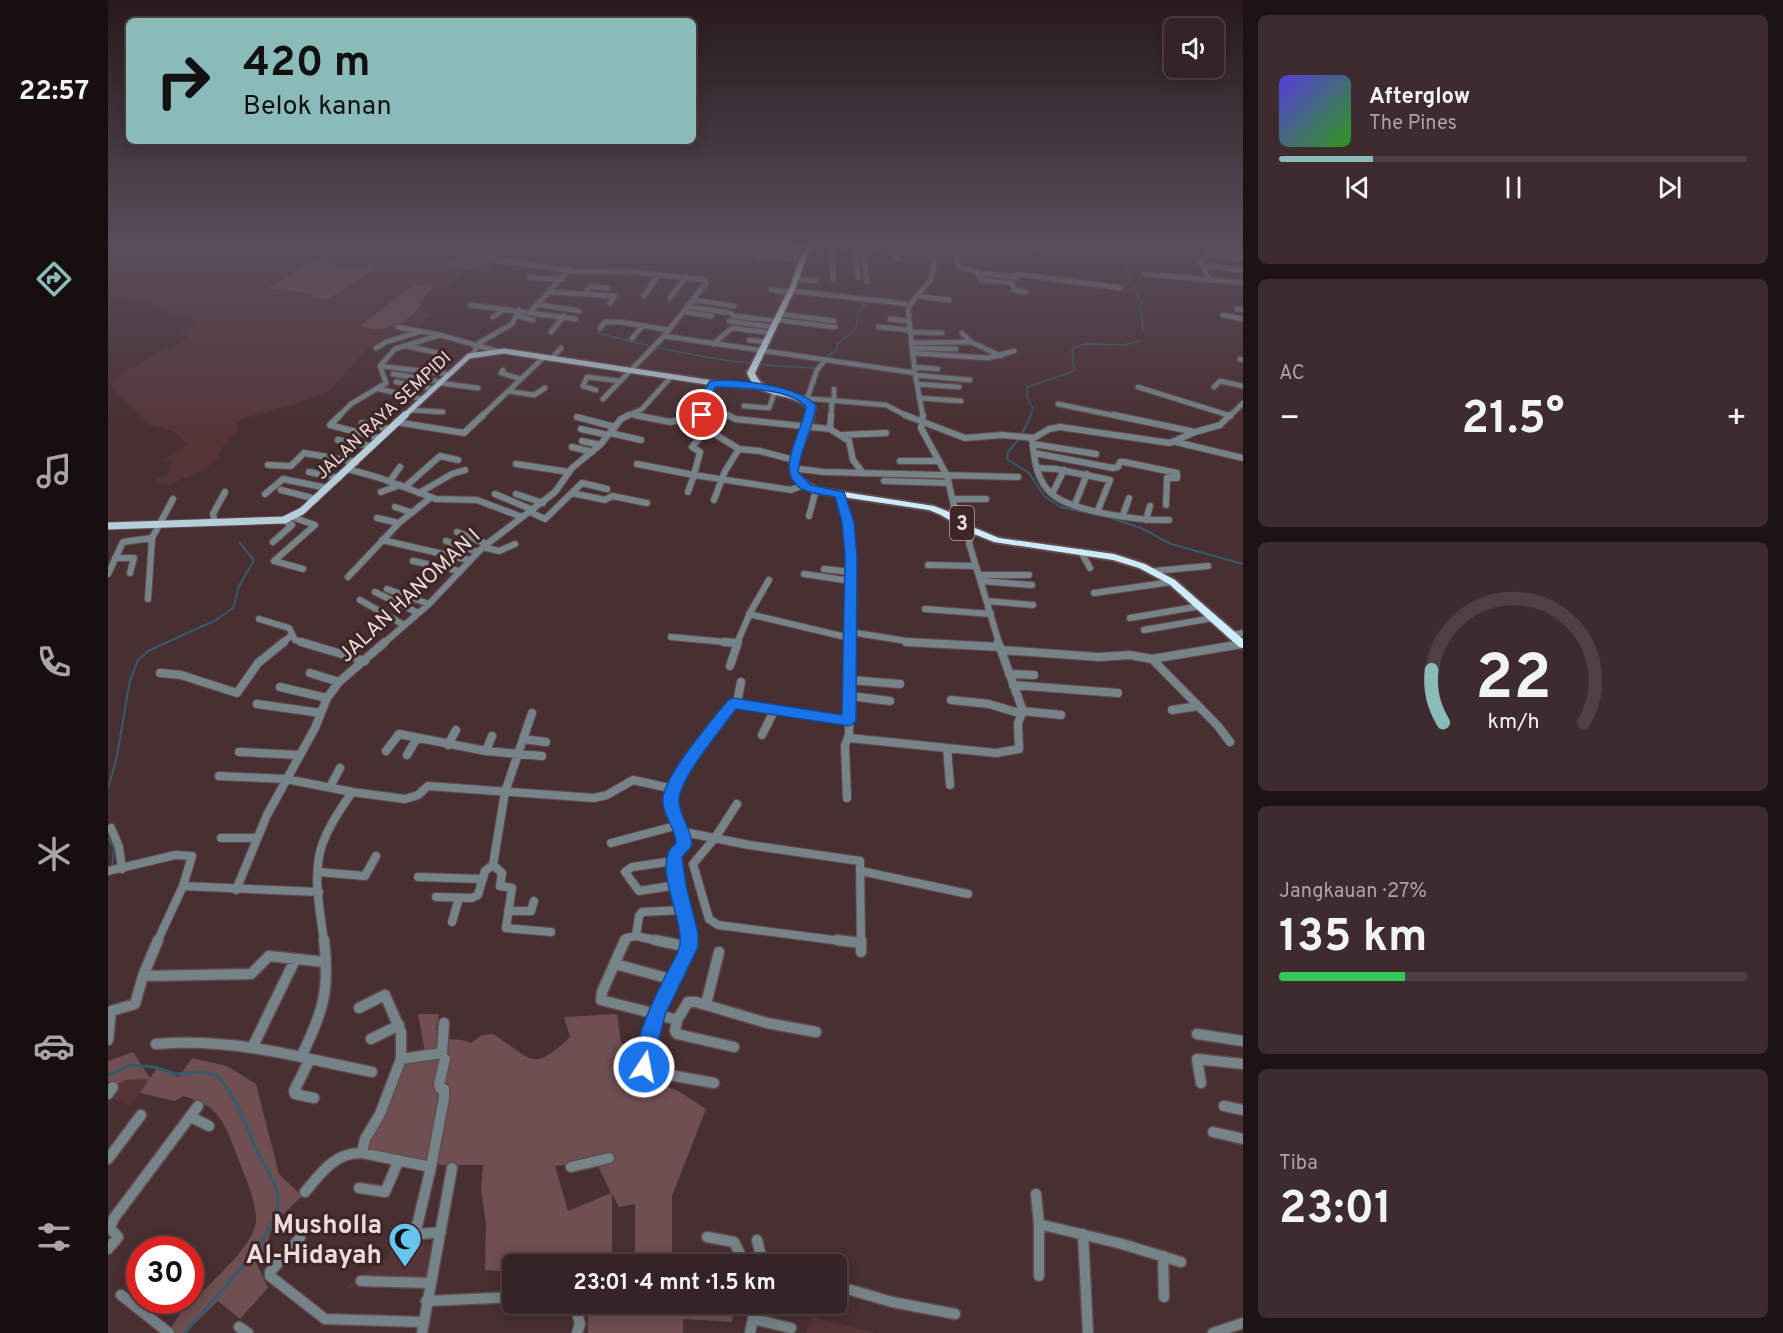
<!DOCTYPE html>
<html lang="id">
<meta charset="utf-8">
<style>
:root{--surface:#362325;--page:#3d2b2d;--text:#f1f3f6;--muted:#aaa4a7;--line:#504042;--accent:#8bbbb9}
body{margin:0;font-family:Overpass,sans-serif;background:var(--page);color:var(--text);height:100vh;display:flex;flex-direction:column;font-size:22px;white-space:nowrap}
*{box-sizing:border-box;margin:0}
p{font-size:20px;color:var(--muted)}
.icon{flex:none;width:33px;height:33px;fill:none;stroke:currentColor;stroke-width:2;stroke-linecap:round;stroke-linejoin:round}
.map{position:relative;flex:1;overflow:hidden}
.side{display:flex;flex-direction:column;gap:15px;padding:15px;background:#1e1314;width:540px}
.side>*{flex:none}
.banner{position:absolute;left:18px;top:18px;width:570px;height:126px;border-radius:9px;box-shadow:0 3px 15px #0003,0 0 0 2px var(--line);background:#8bbbb9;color:#111;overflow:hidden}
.buttons{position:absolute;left:1056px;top:18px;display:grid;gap:12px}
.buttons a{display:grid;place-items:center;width:60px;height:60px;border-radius:9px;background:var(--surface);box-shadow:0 3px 15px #0003,0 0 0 2px var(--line);font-size:30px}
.speed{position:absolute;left:18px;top:1236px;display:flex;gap:12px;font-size:30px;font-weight:700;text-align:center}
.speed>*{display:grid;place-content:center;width:78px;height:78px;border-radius:50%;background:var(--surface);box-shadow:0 3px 15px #0003,0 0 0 2px var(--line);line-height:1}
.speed .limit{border:9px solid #d22;background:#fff;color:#111}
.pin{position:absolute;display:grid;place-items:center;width:51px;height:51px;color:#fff;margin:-26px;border:3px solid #fff;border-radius:50%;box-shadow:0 2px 6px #0007}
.me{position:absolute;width:66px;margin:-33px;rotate:11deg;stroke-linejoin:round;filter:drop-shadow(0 0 4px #0008)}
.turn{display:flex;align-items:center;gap:21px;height:126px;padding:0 18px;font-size:27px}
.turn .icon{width:78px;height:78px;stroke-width:2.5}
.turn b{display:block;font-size:42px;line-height:51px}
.big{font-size:45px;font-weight:700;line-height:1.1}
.side .card{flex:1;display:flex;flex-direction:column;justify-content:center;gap:9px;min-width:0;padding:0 21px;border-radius:9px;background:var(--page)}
.side .dial{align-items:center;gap:0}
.dial svg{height:156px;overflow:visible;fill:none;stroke:var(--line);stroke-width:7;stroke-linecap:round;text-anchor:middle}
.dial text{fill:var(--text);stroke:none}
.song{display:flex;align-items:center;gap:18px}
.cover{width:72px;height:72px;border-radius:9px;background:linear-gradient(135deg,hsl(250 70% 55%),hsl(110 70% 35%))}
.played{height:6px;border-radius:3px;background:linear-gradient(90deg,var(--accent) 20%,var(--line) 20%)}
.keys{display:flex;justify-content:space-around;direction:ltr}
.heat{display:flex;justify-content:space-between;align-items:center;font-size:33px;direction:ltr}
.charge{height:9px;border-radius:4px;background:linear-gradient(90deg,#34c759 27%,var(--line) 0)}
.trip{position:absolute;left:394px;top:1254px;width:345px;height:60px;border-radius:9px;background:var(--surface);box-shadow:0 3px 15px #0003,0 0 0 2px var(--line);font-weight:700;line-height:60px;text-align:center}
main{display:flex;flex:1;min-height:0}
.dock{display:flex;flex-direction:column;width:108px;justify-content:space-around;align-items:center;background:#160e0f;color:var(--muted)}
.dock .icon{width:42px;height:42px}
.dock .selected{color:var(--accent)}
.dock b{font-size:27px;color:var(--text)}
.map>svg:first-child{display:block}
.built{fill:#563538}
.green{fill:#6f4f51;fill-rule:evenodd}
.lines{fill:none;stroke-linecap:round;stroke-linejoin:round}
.stream-far2{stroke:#345c6d;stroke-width:1.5}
.stream-far1{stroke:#345c6d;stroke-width:2}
.stream{stroke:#345c6d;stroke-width:3}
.minor-far3-casing{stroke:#624b4d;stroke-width:7}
.minor-far2-casing{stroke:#624b4d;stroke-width:8}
.minor-far1-casing{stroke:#624b4d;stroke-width:10}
.minor-casing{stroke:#624b4d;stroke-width:13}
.major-far1-casing{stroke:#624b4d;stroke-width:8}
.major-casing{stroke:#624b4d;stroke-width:9}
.highway-casing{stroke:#624b4d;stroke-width:4}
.minor-far3{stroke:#768389;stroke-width:4.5}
.minor-far2{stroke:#768389;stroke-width:6}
.minor-far1{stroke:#768389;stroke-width:8}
.minor{stroke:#768389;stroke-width:10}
.major-far1{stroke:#b5ceda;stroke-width:5}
.major{stroke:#b5ceda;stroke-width:7}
.highway{fill:#cdecfa;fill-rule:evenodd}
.route{fill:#1a73e8;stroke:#114b97;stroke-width:1.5}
.labels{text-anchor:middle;stroke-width:6;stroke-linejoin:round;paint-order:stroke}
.far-street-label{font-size:18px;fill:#eddcdd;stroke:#3e2527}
.shield{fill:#3e2527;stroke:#b8a5a6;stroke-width:1.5}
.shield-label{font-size:20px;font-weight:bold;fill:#eddcdd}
.street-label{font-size:21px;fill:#eddcdd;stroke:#3e2527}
.near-poi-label{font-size:26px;font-weight:bold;fill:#eddcdd;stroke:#3e2527;text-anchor:end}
</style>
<main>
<nav class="dock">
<b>22:57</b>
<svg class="icon selected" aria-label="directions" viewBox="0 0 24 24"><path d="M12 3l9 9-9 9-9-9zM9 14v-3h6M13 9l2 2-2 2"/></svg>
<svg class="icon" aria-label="music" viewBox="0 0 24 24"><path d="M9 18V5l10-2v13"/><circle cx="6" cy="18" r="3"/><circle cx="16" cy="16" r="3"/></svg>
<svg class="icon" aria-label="phone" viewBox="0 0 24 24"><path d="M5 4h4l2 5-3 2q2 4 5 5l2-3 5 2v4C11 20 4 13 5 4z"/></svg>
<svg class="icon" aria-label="climate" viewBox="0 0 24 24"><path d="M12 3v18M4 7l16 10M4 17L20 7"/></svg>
<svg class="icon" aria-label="car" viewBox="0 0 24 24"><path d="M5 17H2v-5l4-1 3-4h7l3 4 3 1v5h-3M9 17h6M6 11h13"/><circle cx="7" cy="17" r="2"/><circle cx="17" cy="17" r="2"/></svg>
<svg class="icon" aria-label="filters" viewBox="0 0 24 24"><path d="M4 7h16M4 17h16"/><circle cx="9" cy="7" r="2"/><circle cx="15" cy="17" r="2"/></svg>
</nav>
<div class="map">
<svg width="1135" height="1333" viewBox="0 0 1135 1333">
<rect width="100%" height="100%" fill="#482f31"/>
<!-- built -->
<path class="built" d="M77 244H364L386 250 378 255 386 263 383 272H355L344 288H328L315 302 319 303 313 312 325 314 304 330 287 334 259 349 222 390 185 405 139 417 129 423 130 431 113 449 110 456 112 458 100 466V469L62 484 50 482V478L61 474V463L64 461 56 460 78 445V442L66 432 42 425 15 398 9 395 4 384 14 371 28 366 42 357 78 340 79 336 71 335 91 322 45 307 44 302 0 296V258L33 254Z
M42 1079 22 1106 0 1097V1088L18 1080Z
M291 1233 326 1249H331L321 1258 318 1285 295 1284 237 1288 280 1257Z
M704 1317 765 1332V1333H698Z"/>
<!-- green -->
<path class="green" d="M652 244H697L690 262 647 260Z
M368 246 384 250 376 255 381 262C362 272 355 270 335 266L354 252Z
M212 257 221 258 216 263 231 266 226 271 235 267 250 269 259 265 269 267 219 300 202 297 205 294 160 288Z
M307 284 325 287 311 302 313 305C302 322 272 337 253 325Z
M310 1014H331L328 1030 336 1039 354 1040 363 1043 374 1035 385 1034C425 1059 423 1074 462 1037L456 1017 509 1014 513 1042 524 1049 530 1075 570 1091 598 1109 564 1196V1259L635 1260 653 1264H527V1204L511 1207 504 1194V1264H405V1272L377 1270 378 1225 373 1188 375 1165H335L251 1155 293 1058 318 1057ZM488 1162 503 1193 460 1211 447 1166Z
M25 1052 42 1078 49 1068 71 1077 84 1058 119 1066 148 1084 171 1174 194 1196 165 1224 157 1251 148 1262 160 1288 132 1319 110 1301 77 1333H60C64 1327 68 1319 72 1314 91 1292 150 1246 148 1218 147 1195 135 1174 128 1153 116 1121 110 1105 75 1096L67 1101 32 1093 41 1079 18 1080 0 1088V1061Z
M480 1304H625L624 1322 575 1319V1333H480Z"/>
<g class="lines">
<!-- stream-far2 -->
<path class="stream-far2" d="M1008 244 1033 304 1035 330
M0 257 27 255 88 244
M490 333C561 352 632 366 705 368L710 365
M716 358 729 350V344L747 330 753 307 765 302
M922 417 925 408 919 397V387L966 371 964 349 976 344 1016 345 1034 340"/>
<!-- stream-far1 -->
<path class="stream-far1" d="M914 434 923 415
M911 439 900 452 899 459 921 473 936 496 953 507 1003 518 1033 528 1063 544 1135 564
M0 788 8 761 22 680 30 660 40 651 108 620 125 608 131 586 146 560 132 543
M0 838 6 848 4 869"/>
<!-- stream -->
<path class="stream" d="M0 1076 22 1065 46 1067 67 1074 95 1072 110 1076C128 1098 137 1123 148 1149 155 1164 169 1182 170 1199 173 1235 99 1304 77 1333"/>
<!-- minor-far3 casing -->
<g class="minor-far3-casing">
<path id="minor-far3" d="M720 244 783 252 791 259
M849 244 850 267 868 271 873 280 904 283 906 290 918 292
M911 244 930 247
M1123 244 1135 246
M724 245 725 280
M747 247 750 278
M1104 247 1135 253
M755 248 759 281
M1101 253 1135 259
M381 259 465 271 524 272 597 280 598 283 556 336 495 399
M1096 266 1135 270
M870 273 908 277 909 274 1013 288
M1036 274 1135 283
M422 278 455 279
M688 279 708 281
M1100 279 1093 262 1106 244
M663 290 682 292
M683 291 793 303 802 306
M441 292 507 296 502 303
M478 293 482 286 499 288
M536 296 550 275
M808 296 841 300
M562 298 578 276
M586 300 626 306
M428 304 471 311
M362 305 468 319
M581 307 623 313 625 316 669 321
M1129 309 1135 310
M423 311 461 270
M576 312 604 316
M672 314 726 321
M1115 315 1135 319
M409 316 425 320
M385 317 397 309
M782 319 801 321
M669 320 727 327
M621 321 666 327
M290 327 332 335 389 351
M771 327 801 330
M492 328 497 322H512L561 330
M443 332 456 316
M801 332 834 333
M556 336 807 373
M524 338 534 327
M641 340 658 342
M863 342 893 356
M803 343 863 342 854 333
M605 344 624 328 664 333
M299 346 330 353
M268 348 278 342 311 332
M804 348 848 349
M804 353 880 358 906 351
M365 354 371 343 404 324 411 310
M443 359 453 348
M1132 359 1135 360
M272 366 340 374
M806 367 830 369
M395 370 393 373 413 379
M285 374 333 382
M807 375 862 380
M288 382 325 389
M332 383 370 388
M809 384 851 387
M1030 387 1123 416
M1106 387 1112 381 1135 386
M271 389 314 399
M726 389V401
M488 390 475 386 479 377 512 381
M400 391 426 395 437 388
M695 398 778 405 801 417
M811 398 853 401
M699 399 709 370 716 361
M950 404 1013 417
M636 406 661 408 667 391
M302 410 335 412
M525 415 535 417
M230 417 243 404 278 383 272 366 287 349 332 335
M373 417 435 358
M517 417 534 409 563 377
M592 417 599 403 597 397 605 383
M604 417 617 414 623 417
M723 417 724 401
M815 417 807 373 800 310C805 294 824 286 826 269 827 261 824 252 823 244
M1121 417 1135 403"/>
</g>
<!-- minor-far2 casing -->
<g class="minor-far2-casing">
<path id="minor-far2" d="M232 415 222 425 271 438
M527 415 562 422 593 415
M620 415 627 419 722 429 741 441 745 460 755 473
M797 415 857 438 894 435 926 438 941 429 952 427 1062 443 1087 432 1112 425 1122 415
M815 415 813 428 839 476 849 519
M1006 415 1087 432
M469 417 507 427
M288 422 356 433 375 415
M254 423 281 429
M473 429 500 435
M722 429 723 415
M502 433 533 440
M596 433 595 426 599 418 611 415
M596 433 584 447 592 452 586 475 683 490 695 485
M596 433H605L631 449 652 451 686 460
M734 435 778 433
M924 438C926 457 928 481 944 494 965 512 1033 521 1061 520
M230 440 262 446
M474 441 492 445
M1068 442 1135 458
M925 444 988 454
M464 447 484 452
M926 453 1005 468 1010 467 1012 462H1016L1069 473V478H1059L1058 505
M792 461H831
M408 464 461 472
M529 464 586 475 580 492
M160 465 183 466 196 453 248 462
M684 468 716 472 910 477
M929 468 948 469 1002 480 990 510
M240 469 272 478 328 499 369 500 414 517
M201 472 231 478
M282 481 292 467
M776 481 841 483
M297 487 332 456 350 460
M173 490 208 499
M273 492 292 485
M311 493 344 474 357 470
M464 493 497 500 504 496 539 503
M157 494 175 479 219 488
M387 494 425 510
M408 494 435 503
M944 494 956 470
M732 495 743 539 742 643
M845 499H878
M606 500 617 471 631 449
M967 504 979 474
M287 507 302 512
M422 512 437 519 474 483 499 489
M1015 515 1021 498
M701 516 708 490
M184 517 207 525 166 561 195 569
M269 518 291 523
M1038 520 1042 506
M107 523 105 514 117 492
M864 530 861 543 891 643
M349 532 379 544
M274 540 361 560
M338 541 370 552
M165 542 184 525 176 520
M375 547 391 551 407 544
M973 552 982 568
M7 558H26L22 573
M305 561 351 571
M820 565 868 566
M716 569 743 572
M1046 571 1100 566
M0 574 15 542 44 538 65 499
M696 574 743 581
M871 575H921
M240 577 291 523 322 498
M873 581 924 585
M279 589 321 604
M267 592 310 613
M986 593 1064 582
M40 599 44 538
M252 600 296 625
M879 601 925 605
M817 609 883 614
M641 614 742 638
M1022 618 1093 606
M151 619 181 628 187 640 198 643
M1036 630 1105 618
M742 632 811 643
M1123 635 1135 633
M563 637 628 643
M174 643 184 635
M276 643 321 604 375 547 447 492 464 468 492 445 513 419 521 415
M629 643 643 611 661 580"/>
</g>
<!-- minor-far1 casing -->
<g class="minor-far1-casing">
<path id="minor-far1" d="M193 642 257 661
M616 642 628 643
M798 642 892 647
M893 650 991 657 1022 655 1044 659 1134 644
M1044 659 1110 726 1122 742
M622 666 630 642
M52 673 73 675 129 693 150 663 176 642
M202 673 231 682
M901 674 926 675
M742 680 792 684
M905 685 1010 693
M172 687 219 698
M742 696 782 701
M843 700 881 704 914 714
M629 703 633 682
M149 704 213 713
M1064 710 1090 706
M915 711 953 715
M654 735 666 711
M741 738 888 753 911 749 910 723 915 711 890 642
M415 739 438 742
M340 745 348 730
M839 748 842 785
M278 751 291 734 378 751 434 756
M378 751 384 736
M131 752 191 755
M299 755 309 738
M111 776 178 779 244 792 297 799 310 795 320 786 486 798 499 795 525 780 566 789
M222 787 232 768
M739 798 737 745 741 735 742 642
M629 804 607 838 585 864 601 919 610 925 741 942
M3 828 11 847 14 869
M576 832 641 845 752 861 753 942
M113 838H149
M503 843 571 825
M566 861 524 867 517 872 531 891 569 885
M385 865 394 873 392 886 404 888 398 928 443 932
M0 871 67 855 84 856 75 886 49 942
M753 871 860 894
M211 872 257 876 268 856
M310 877 375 879
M75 886 211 892
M128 890 159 815 207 728 219 698 231 682 277 642
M328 897 364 898 370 895 377 871 385 865 397 792 424 713
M400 911H423L426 901
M344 922 351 898
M528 936 531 916 534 912 576 910
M216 942C212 910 204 875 214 845 221 825 233 809 244 792
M516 942 518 938 528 936 555 942
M581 942C581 912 561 882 567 852L576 845V839C574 827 565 817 563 805 561 781 608 719 625 703L741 721"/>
</g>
<!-- minor casing -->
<g class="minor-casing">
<path id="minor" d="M517 940 494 992 493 1000 548 1014 581 947
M547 940 581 947
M581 940V947
M729 940 753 943
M753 940V952
M507 964 566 980
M35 976 50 940
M598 1004 611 952
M251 1008 277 995 293 1032V1059L334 1053 336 1023
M569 1020 567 1031 569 1034 626 1047
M1089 1034 1135 1041
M263 1039 291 1025
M0 1040 3 1011 27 1004 35 976 143 974 161 956 217 962
M48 1044C97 1040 145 1046 193 1057 215 1012 222 991 216 940
M145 1046 187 960
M193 1057 264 1072
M202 1059 186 1091 187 1094 206 1098
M606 1083 545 1072 536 1067 548 1014 569 1020 580 1002H588L659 1023 708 1032
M1093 1083 1089 1059 1135 1064
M0 1094 5 1087
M1116 1106 1135 1110
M83 1117 101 1126
M1105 1132 1135 1139
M254 1153 323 1167 308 1230 311 1234 333 1232
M0 1159 33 1115
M323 1167 336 1098V1089L332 1088 331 1084 337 1059
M463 1167 501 1158
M251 1188 277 1192 291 1160
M197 1192C213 1173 227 1152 254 1153L257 1139 272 1114 293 1059
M928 1194 931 1224
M975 1234 980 1333
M599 1237 626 1242 637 1264
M192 1238 162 1272V1276L217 1319 315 1322
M649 1240 655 1264
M0 1249 10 1237 2 1228 6 1218 90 1106
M1055 1256 1056 1297
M931 1276V1224L1014 1244 1073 1262
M253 1281 321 1283
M729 1286 784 1302 847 1314
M13 1295 61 1333
M318 1301 405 1297
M467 1304 472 1324 469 1333
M645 1319 647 1304
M131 1327 140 1333
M314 1333 344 1168
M642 1333 645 1319 683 1328
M1105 1333 1135 1323"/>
</g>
<!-- major-far1 casing -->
<g class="major-far1-casing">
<path id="major-far1" d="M295 417 361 356 396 351 605 383 653 387"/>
</g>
<!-- major casing -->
<g class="major-casing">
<path id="major" d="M0 526 176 520 194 511 297 415"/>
</g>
<!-- highway casing -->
<g class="highway-casing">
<path id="highway" d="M696 244 703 245 688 287 647 373C656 397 690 388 707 406 706 411 706 416 705 420 701 435 684 458 691 474 695 482 703 484 710 488L826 506 839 511 867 528 891 538 1006 554 1037 564 1067 580 1135 639V648L1131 647 1061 584 1031 568 1005 560 886 542 861 532 833 515 821 510 708 493C659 476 695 440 699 407 679 390 650 401 639 373L682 287 696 248 677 251 674 249Z"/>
</g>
<!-- minor-far3 -->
<use href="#minor-far3" class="minor-far3"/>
<!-- minor-far2 -->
<use href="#minor-far2" class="minor-far2"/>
<!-- minor-far1 -->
<use href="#minor-far1" class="minor-far1"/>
<!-- minor -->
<use href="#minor" class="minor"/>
<!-- major-far1 -->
<use href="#major-far1" class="major-far1"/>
<!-- major -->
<use href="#major" class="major"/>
<!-- highway -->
<use href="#highway" class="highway"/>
</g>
<!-- sky -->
<linearGradient id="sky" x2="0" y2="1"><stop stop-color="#281a1b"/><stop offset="0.57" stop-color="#584d5a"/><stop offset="1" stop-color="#584d5a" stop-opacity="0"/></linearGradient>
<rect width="1135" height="431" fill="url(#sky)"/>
<!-- route -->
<path class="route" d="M602 381C627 378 693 386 708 406 705 429 692 449 690 472L703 485 736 492 746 522 749 556 748 721 741 726 628 709C615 727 570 780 571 801 572 818 584 829 584 846L574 857 578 885 590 933V947L557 1015 545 1062 543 1074 536 1076 529 1074C519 1050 549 992 561 969 565 962 571 952 572 944 575 916 542 862 568 843 568 828 553 814 555 798 559 771 602 723 620 700L625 698 734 715 737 556 734 522 727 497C717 495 703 494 694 489 665 472 694 434 698 407 683 388 631 388 608 387L601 398 604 403 600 415 591 417 589 415 594 403 592 398Z"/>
<!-- icons -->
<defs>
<g id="mosque-pin" transform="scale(1.725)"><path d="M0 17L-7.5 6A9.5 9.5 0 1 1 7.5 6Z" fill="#65c5ee" stroke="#3e2527"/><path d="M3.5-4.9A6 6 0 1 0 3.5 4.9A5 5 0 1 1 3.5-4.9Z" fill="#111"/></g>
</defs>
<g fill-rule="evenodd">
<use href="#mosque-pin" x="297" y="1239"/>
</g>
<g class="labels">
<!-- far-street labels -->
<g class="far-street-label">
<text transform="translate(275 415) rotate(-43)" y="6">JALAN RAYA SEMPIDI</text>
</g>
<!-- shield labels -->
<rect class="shield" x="842" y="506" width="24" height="34" rx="4.5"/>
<g class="shield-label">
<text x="854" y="530">3</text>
</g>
<!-- street labels -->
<g class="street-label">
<text transform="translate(301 595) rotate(-43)" y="7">JALAN HANOMAN I</text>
</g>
<!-- near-poi labels -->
<g class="near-poi-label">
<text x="274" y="1233">Musholla<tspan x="274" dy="30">Al-Hidayah</tspan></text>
</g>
</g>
</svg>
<div class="buttons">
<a><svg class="icon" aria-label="sound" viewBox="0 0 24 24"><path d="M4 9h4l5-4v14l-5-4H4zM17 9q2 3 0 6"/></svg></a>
</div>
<div class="speed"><div class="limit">30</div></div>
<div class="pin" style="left:594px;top:415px;background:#d93025"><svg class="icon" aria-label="arrive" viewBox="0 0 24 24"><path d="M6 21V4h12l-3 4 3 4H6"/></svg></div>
<svg class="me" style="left:536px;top:1067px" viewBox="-20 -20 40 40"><circle r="17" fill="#1a73e8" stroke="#fff" stroke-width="3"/><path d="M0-11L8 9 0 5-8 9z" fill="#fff"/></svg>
<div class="trip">23:01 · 4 mnt · 1.5 km</div>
<div class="banner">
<div class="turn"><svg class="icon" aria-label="right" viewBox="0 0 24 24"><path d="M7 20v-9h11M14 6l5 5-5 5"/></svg><div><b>420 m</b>Belok kanan</div></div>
</div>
</div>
<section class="side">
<div class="card">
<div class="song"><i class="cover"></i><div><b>Afterglow</b><p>The Pines</p></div></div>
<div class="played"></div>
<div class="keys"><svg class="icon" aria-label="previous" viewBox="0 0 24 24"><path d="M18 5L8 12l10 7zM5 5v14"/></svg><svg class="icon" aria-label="pause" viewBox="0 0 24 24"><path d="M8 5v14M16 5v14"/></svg><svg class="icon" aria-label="next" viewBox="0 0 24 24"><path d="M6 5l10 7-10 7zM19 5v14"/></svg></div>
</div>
<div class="card"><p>AC</p>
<div class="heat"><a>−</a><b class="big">21.5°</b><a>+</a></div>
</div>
<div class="card dial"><svg viewBox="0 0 100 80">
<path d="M14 69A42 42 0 1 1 86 69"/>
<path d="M14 69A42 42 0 0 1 8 42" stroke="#8bbbb9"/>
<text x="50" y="56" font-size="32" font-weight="700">22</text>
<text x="50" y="72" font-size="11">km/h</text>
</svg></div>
<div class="card"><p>Jangkauan · 27%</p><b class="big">135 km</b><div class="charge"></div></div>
<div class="card"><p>Tiba</p><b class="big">23:01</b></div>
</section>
</main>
